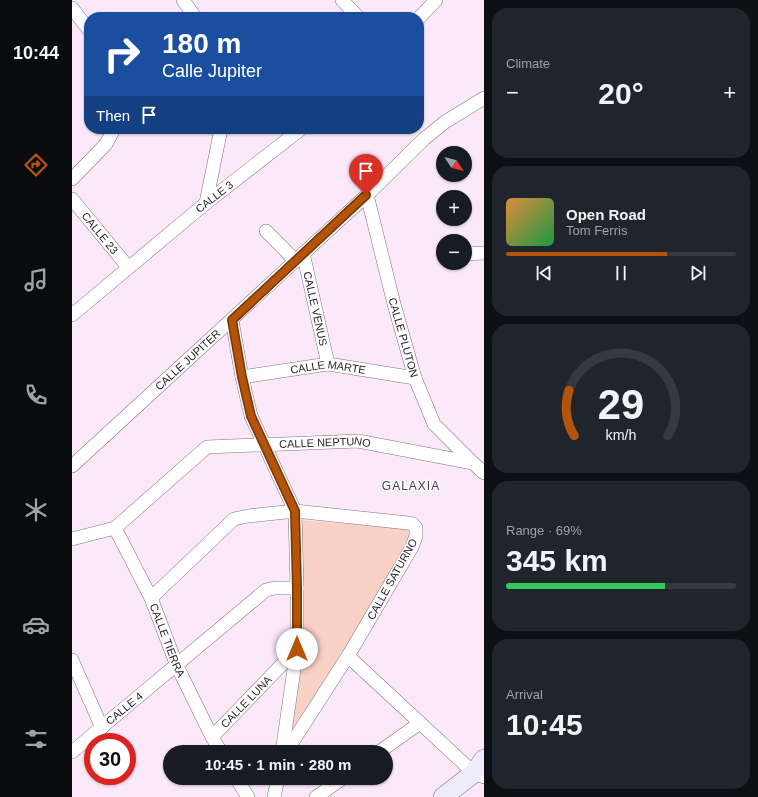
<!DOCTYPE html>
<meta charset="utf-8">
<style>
:root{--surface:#171b24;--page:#20242c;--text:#f1f3f6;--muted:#9ea1a6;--line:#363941;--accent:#b45309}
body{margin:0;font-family:Arial,sans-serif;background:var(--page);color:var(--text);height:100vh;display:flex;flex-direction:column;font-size:15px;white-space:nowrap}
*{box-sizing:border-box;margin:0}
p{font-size:13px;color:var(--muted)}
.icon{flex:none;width:22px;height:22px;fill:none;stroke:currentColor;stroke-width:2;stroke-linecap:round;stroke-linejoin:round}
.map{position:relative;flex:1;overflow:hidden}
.sheet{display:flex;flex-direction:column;gap:8px;padding:8px;background:#0d0f14;width:274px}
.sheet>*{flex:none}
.top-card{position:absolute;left:12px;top:12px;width:340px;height:122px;border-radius:16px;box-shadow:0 1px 3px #0004;background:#1a4fa0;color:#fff;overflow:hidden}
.needle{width:26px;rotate:126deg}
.fabs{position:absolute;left:364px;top:146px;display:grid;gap:8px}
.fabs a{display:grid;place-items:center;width:36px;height:36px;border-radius:50%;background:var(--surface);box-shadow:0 1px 3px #0004;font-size:20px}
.speed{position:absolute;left:12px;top:733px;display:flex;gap:8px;font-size:20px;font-weight:700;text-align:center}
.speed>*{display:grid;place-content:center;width:52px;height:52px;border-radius:50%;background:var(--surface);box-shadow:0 1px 3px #0004;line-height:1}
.speed .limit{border:6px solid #d22;background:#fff;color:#111}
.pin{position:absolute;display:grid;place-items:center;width:34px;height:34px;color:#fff;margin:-41px -17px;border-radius:50% 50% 50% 0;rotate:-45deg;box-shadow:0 0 4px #0007}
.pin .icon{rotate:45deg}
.me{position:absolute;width:44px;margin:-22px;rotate:0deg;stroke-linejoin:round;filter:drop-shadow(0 0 3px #0008)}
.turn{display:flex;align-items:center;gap:14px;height:84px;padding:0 12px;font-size:18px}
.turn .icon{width:52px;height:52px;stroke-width:2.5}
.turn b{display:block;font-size:28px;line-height:34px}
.then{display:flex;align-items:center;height:38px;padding:0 12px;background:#0003;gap:8px;font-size:15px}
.big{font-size:30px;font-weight:700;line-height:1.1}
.sheet .tile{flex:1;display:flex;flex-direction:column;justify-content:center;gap:6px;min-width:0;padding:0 14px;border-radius:16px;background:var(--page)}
.sheet .dial{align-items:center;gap:0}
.dial svg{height:104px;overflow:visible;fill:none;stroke:var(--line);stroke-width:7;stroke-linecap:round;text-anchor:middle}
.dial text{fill:var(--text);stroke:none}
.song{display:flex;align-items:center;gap:12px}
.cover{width:48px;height:48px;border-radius:6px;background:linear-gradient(135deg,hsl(30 70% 55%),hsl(140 70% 35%))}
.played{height:4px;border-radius:2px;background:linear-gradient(90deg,var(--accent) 70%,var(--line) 70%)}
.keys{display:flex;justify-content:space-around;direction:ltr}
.heat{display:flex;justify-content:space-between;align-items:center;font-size:22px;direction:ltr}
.charge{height:6px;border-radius:3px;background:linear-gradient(90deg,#34c759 69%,var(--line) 0)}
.trip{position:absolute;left:91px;top:745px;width:230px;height:40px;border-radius:20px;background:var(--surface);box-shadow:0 1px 3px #0004;font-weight:700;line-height:40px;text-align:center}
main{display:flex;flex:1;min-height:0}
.menu{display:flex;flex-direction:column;width:72px;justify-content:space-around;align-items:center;background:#090b0e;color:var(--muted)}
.menu .icon{width:28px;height:28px}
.menu .on{color:var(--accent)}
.menu b{font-size:18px;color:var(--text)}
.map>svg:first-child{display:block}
.green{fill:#f9d1c7}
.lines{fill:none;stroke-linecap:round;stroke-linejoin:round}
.street-casing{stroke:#80717f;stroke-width:14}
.secondary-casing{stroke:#80717f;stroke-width:20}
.street{stroke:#fff;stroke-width:13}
.secondary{stroke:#eeebfa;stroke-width:19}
.route-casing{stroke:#753606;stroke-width:10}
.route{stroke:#b45309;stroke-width:7}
.labels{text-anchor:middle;stroke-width:3;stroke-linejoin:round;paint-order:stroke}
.street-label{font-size:11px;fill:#231c22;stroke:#fdfdfd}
.neighbourhood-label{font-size:12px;letter-spacing:1px;fill:#4d3f4c;stroke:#fdfdfd}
</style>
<main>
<nav class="menu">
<b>10:44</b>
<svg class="icon on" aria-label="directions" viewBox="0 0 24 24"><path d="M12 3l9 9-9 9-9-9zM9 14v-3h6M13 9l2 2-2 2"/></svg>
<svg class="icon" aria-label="music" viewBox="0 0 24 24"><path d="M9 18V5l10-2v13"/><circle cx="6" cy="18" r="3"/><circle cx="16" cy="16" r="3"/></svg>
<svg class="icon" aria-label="phone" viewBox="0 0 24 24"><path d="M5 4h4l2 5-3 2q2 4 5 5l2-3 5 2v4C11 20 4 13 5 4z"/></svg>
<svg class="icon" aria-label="climate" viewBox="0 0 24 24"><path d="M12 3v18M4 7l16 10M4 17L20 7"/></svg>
<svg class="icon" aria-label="car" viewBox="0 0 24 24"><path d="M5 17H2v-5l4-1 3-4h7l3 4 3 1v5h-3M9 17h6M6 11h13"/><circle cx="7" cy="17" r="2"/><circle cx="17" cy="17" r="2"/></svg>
<svg class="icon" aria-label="filters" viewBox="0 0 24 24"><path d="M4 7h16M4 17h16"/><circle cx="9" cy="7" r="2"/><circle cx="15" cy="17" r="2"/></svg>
</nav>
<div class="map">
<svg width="412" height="797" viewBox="0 0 412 797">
<rect width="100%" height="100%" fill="#fbe9fa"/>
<!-- green -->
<path class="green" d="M226 520 342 529 272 655 215 736 232 646Z"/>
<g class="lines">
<!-- street casing -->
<g class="street-casing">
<g id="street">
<path d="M111 0 123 17"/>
<path d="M270 0 286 17"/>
<path d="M0 8 17 30"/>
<path d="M347 18 364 0"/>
<path d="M0 179 34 144 42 129"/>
<path id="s1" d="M295 195 322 304 343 378 362 424 401 463"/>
<path id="s2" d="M0 199 56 267"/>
<path d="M134 203 149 129"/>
<path d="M194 231 224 261"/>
<path id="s3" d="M231 253 256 364"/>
<path d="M393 254 412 253"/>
<path id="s4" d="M0 315 134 203 229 129"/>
<path d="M160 320 170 377 179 416 223 511 225 588V649L210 752"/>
<path id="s5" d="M170 377 256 364 343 378"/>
<path id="s6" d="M0 466 295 195 352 139 373 122 412 98"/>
<path id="s7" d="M43 528 79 598 105 666 140 737 149 752"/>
<path id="s8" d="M0 539 43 528 135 447 286 441 401 463 412 473"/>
<path d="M79 598 162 519 176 516 223 511 336 523 341 524 344 528V536L340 547 276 656 214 752"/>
<path d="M276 656 402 773 412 777"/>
<path d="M0 660 30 728"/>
<path id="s9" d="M140 737 225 649"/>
<path id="s10" d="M0 752 194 590 203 588H225"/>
<path d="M307 752 348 723"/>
<path d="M164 778 176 797"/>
<path d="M202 797 206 778"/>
<path d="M244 797 271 778"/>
</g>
</g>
<!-- secondary casing -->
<g class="secondary-casing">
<path id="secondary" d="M371 797 402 773 412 759"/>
</g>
<!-- street -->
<use href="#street" class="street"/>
<!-- secondary -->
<use href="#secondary" class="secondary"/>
</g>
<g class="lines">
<!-- route casing -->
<g class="route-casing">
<path id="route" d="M225 649V588L223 511 179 416 170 377 160 320 294 195"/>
</g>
<!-- route -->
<use href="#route" class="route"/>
</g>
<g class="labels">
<!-- street labels -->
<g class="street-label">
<text dy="4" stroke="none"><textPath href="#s4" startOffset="185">CALLE 3</textPath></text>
<text dy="4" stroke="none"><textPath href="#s2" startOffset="44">CALLE 23</textPath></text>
<text dy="4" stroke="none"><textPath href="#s3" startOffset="57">CALLE VENUS</textPath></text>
<text dy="4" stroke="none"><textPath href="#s1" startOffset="147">CALLE PLUTON</textPath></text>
<text dy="4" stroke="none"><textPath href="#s6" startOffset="157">CALLE JUPITER</textPath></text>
<text dy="4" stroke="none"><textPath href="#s5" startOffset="87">CALLE MARTE</textPath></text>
<text dy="4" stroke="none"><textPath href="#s8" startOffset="285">CALLE NEPTUNO</textPath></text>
<text transform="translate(320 579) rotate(-61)" y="4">CALLE SATURNO</text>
<text dy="4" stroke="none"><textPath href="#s7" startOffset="124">CALLE TIERRA</textPath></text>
<text dy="4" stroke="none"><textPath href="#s9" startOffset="49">CALLE LUNA</textPath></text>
<text dy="4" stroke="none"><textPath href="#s10" startOffset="68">CALLE 4</textPath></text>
</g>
<!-- neighbourhood labels -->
<g class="neighbourhood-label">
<text x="339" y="490">GALAXIA</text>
</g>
</g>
</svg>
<div class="fabs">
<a><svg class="needle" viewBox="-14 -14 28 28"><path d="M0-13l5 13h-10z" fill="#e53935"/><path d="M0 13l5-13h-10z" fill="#9ea1a6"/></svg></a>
<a>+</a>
<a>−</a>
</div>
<div class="speed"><div class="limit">30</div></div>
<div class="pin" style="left:294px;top:195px;background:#d93025"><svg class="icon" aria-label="arrive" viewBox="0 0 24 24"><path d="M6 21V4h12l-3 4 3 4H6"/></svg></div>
<svg class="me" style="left:225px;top:649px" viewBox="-20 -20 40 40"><circle r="19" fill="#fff"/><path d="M0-13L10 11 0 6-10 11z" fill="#b45309"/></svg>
<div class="trip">10:45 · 1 min · 280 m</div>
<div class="top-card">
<div class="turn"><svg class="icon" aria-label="right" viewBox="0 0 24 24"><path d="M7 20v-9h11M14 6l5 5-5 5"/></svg><div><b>180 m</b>Calle Jupiter</div></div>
<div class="then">Then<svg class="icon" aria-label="arrive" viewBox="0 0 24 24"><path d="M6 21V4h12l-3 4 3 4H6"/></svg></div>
</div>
</div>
<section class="sheet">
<div class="tile"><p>Climate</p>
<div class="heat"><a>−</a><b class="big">20°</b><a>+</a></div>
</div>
<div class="tile">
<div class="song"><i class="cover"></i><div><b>Open Road</b><p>Tom Ferris</p></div></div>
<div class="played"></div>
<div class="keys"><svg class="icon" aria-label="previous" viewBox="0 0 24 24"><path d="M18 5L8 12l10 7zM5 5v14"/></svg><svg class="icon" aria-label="pause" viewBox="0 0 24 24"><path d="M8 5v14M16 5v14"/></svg><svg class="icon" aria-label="next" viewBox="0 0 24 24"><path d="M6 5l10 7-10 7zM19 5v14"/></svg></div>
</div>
<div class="tile dial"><svg viewBox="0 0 100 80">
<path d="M14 69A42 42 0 1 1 86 69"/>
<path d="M14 69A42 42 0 0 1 10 34" stroke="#b45309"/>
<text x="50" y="56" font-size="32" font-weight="700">29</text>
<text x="50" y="72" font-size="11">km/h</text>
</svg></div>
<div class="tile"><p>Range · 69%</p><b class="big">345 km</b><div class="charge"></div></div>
<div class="tile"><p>Arrival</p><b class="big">10:45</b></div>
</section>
</main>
